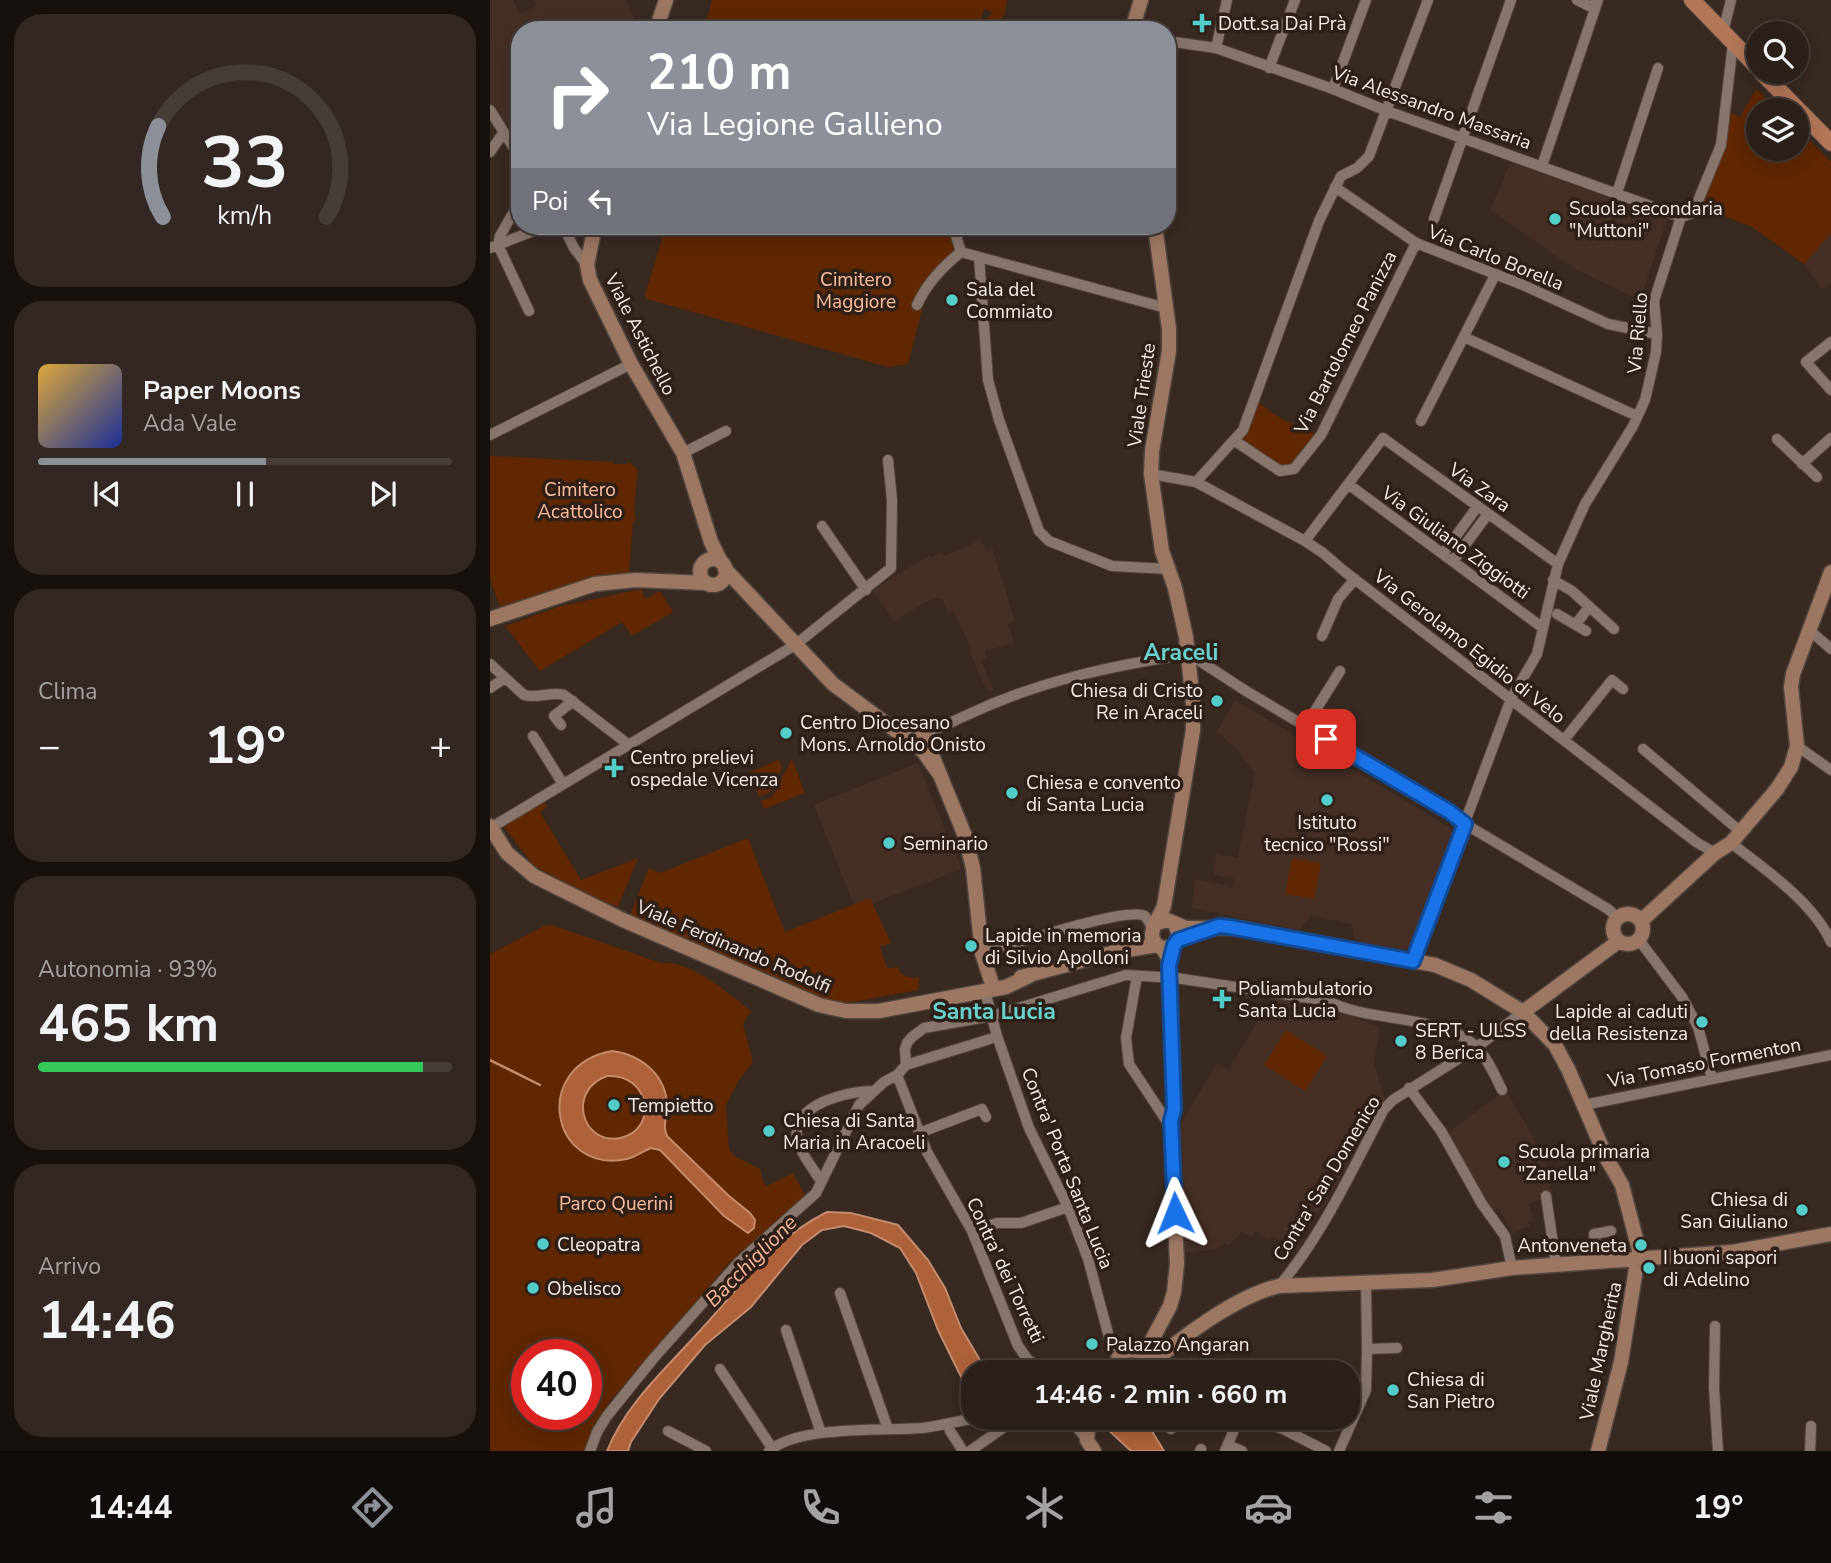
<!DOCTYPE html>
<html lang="it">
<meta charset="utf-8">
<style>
:root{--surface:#2a1f19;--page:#322722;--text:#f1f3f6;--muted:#a5a2a2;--line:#463d38;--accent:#8c9099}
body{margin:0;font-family:"Nunito Sans",sans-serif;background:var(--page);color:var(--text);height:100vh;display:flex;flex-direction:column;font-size:26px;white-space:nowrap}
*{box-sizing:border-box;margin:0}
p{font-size:23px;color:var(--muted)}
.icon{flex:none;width:38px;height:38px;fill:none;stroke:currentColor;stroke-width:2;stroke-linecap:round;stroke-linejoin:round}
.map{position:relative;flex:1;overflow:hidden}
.panel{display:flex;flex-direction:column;gap:14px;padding:14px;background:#17110e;width:490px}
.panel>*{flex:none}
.hud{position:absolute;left:21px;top:21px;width:665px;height:214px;border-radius:28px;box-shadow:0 4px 18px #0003,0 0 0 2px var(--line);background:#8c9099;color:#fff;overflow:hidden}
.buttons{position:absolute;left:1256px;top:21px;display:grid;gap:14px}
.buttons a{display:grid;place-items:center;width:63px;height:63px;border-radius:50%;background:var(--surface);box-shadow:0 4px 18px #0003,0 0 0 2px var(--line);font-size:35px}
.speed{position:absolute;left:21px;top:1339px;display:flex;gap:14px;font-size:35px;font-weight:700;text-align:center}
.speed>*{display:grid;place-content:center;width:91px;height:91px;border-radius:50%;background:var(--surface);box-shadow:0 4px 18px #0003,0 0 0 2px var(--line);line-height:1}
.speed .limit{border:10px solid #d22;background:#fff;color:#111}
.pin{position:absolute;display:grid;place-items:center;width:60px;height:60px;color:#fff;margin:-30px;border-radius:14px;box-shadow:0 4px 10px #0006}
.me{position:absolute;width:77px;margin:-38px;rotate:358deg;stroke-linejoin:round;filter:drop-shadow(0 0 5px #0008)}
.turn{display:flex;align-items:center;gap:24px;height:147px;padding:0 21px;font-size:32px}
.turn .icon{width:91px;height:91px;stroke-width:2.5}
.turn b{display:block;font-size:49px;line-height:60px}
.then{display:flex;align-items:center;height:66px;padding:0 21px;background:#0003;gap:14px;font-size:26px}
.big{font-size:52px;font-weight:700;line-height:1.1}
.panel .card{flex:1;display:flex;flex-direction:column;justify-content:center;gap:10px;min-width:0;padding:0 24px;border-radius:28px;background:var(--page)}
.panel .dial{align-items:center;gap:0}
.dial svg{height:182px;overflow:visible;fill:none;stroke:var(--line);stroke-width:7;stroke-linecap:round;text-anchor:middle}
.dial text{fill:var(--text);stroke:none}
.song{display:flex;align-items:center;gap:21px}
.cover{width:84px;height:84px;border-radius:10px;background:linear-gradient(135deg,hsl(40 70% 55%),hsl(230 70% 35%))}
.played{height:7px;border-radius:4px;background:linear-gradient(90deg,var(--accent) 55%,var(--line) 55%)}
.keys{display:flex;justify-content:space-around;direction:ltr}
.heat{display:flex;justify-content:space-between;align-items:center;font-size:38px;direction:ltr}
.charge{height:10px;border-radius:5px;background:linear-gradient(90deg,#34c759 93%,var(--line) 0)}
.trip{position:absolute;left:471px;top:1360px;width:399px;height:70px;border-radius:28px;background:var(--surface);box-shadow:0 4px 18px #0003,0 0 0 2px var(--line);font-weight:700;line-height:70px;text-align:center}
.tabs{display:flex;height:112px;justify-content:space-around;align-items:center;background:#110c0a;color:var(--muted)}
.tabs .icon{width:49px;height:49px}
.tabs .active{color:var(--accent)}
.tabs b{font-size:32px;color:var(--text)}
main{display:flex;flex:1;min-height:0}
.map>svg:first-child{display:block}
.built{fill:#452f25}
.green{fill:#602701;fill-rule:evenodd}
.water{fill:#af623a;stroke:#c48b6e;stroke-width:2;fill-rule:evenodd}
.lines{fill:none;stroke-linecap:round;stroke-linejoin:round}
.stream{stroke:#c48b6e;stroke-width:2.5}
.street-casing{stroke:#52453f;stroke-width:12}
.secondary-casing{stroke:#52453f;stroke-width:17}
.primary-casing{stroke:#52453f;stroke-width:18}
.street{stroke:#88766d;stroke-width:10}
.secondary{stroke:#9d7762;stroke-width:14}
.primary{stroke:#b37758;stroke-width:16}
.route-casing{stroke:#114b97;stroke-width:18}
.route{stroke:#1a73e8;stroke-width:12}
.poi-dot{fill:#53cdc9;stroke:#2e1f18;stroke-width:2.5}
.labels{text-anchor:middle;stroke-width:7;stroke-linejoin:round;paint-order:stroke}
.poi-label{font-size:19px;fill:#f5ebe6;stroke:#2e1f18;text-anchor:start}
.street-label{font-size:19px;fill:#f5ebe6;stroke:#2e1f18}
.park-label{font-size:19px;fill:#febe9e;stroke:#2e1f18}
.water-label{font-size:21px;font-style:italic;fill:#f7b797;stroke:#2e1f18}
.quarter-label{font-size:23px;font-weight:bold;fill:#66d3ce;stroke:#2e1f18}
</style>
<main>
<section class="panel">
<div class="card dial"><svg viewBox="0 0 100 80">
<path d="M14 69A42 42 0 1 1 86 69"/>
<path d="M14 69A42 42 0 0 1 12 29" stroke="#8c9099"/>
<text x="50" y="56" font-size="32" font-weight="700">33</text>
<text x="50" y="72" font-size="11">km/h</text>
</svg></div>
<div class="card">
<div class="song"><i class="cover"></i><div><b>Paper Moons</b><p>Ada Vale</p></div></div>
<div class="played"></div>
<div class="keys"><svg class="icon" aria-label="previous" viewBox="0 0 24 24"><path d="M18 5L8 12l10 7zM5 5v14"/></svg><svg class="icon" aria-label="pause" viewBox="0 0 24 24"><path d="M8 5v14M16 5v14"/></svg><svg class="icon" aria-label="next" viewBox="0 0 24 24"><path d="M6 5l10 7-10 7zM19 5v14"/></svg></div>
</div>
<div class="card"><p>Clima</p>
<div class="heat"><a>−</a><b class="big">19°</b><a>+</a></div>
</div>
<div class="card"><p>Autonomia · 93%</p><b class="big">465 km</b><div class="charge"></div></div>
<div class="card"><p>Arrivo</p><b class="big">14:46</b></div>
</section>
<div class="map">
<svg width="1341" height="1451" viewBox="0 0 1341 1451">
<rect width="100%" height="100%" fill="#382921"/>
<!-- built -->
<path class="built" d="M0 0H23L30 14 46 6 44 0H136L150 30H30V145L0 102Z
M1021 162 1177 219 1150 300 1087 270 1000 210Z
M1341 233V283L1332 289 1314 264Z
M491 540 498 553 502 547 525 621 518 624 524 643 495 651 497 658 491 660 503 690 500 692 496 688 489 674 479 650 481 649 464 611 458 612 452 599 446 598 430 605 404 622 383 591 395 582 440 555V558L451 552 454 556Z
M745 700 961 828 963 836 921 947 916 950 869 942 864 938 862 924 821 916 809 930 702 908 705 879 743 887 744 879 723 875 726 854 748 858 765 772 745 747 727 732Z
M428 763 471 869 366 910 324 805Z
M783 996 836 1005 890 1028 884 1062 895 1100 870 1139 847 1185 824 1219 807 1208 804 1211 821 1224 809 1243 812 1245 808 1251 782 1236 779 1240 766 1231 762 1237 751 1231 739 1246 735 1243 728 1249 695 1253 689 1134 691 1123 727 1063 738 1070Z
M1016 1090 1044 1139 1061 1177 1058 1178 1063 1194 1039 1204 1044 1220 1039 1222 1040 1226 1022 1233 1009 1208 1003 1211 957 1133Z"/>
<!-- green -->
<path class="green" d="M222 0H517L515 14 502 30H492L496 19 503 12 494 9 488 30H214Z
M1266 89 1289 110H1269V149H1307V128L1341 162V233L1314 264 1262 227 1211 207 1238 111 1250 117Z
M176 226H461L466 239 458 266 438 287 418 364 398 367 157 299 155 295Z
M764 399C778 409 798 428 815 424L828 438 804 469 790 471 745 441Z
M0 456 124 462V464H136L139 462 148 469 144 508 146 521 143 522 139 573 102 579 10 607 0 579Z
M152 589 155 599 170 591 183 612 142 636 132 622 50 671 15 626 71 606Z
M302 759 315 793 274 809 271 801 282 797Z
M289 760 292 768 280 792 269 797 260 772Z
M54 801 57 807 50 812 91 880 148 858 128 907 94 893 43 865 14 827Z
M258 838 295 932 380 898 401 943 390 947 397 968 409 967 410 973 417 977 429 978 428 990 347 1005 140 915 159 868 170 873Z
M802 858 831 863 824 899 795 894Z
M62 925 171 963C201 960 238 993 261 1011L253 1024 263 1062 249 1080 236 1105 239 1150 246 1157 270 1169 274 1184 277 1186 303 1173 315 1195 240 1262 120 1401 102 1428 94 1451H0V954L54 926ZM37 1354H96V1414H37Z
M796 1030 837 1056 815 1091 774 1065Z"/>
<!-- water -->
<path class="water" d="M122 1051C152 1055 178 1076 177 1109 176 1119 173 1127 177 1136L239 1196 260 1213 265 1220 264 1228 258 1233 234 1216 170 1150 161 1148C153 1151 146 1157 137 1159 61 1175 40 1066 122 1051ZM117 1076C160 1073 169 1130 130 1138 91 1145 77 1090 117 1076Z
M337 1212 361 1213 408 1225 438 1260 455 1288 471 1328 490 1360 502 1372H483V1401L448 1330 426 1273 410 1248 381 1233 354 1226 332 1230 312 1245 261 1307 215 1345 169 1399 141 1442 138 1451H117C137 1401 181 1364 216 1324 256 1280 283 1239 337 1212Z
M599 1418H654L674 1451H641L614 1426Z"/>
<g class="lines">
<!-- stream -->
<path class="stream" d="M0 1060 50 1085"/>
<!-- street casing -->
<g class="street-casing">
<path id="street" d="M1087 0 1099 6 1106 4
M1233 32 1241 0
M677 41 726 48 843 89 897 111 1191 217
M726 48 737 0
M779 68 805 0
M843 89 876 0
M0 110 30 158
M0 152 14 132
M1052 166 1108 0
M845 187 926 243 1033 285 1118 324 1167 334
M1127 193 1168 68
M30 201 10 236 8 245 39 311
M944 219 1021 0
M73 226 84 248 97 265
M463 226 471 252 676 308
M0 248 56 226
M489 257 498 380 509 420 549 531 559 541 622 566 678 569
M427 305C437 283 452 267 471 252
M974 337 1147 416
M1341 342 1316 362 1341 390
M931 421 1005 275
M0 435 141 364
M1287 439 1327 477
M745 441 790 471 804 469 831 435 926 243
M193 453 236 431
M1312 464 1341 438
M661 474 706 482 815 541 833 553 854 571 1206 842 1225 853
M706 482 753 430 829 221 851 176 867 168 879 156 938 0
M858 484 1053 628
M332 526 376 590
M815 541 893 438 1068 564
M953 554 987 507
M963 561 998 514
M1063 580 1082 591 1124 629
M1067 614 1096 631
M1086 624 1099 607
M1318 629 1341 649
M832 636 848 599 865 579
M0 664 34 695C48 699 61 691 74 695L139 745
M0 688 15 678
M71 725 64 716 83 701
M815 727 850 671
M411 733C435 738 456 724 477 715 549 681 620 666 699 654L756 691 960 812 975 824 1118 909 1128 918
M43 736 73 784
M1074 740 1122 680 1133 689
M1307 746 1341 770
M1153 749 1251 832
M7 824 305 645 401 568 402 500 398 460
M1241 843C1275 869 1324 903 1341 942
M1149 940 1192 997 1208 1027 1222 1079
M492 953C520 946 636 906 655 916L663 928
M923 961 1021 699 1047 654 1068 564 1095 504 1143 426 1155 400 1166 352 1167 334 1164 301 1191 217 1203 213 1231 145 1243 43
M647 976 636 1038 639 1064 682 1129
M495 991 507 1036 539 1128 578 1207 598 1259 619 1337 626 1346 637 1350
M416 1065 415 1049 417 1043 422 1037 434 1028 502 1016 636 975 686 978 838 1001C878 1023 956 1014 987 1048 998 1059 1005 1076 1012 1090
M407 1075 437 1152 482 1231 528 1346 538 1360 548 1366 628 1364
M919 1088 951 1131 992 1204 1015 1236 1022 1268
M1094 1105 1341 1055
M429 1133 492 1109 496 1117
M328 1177C321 1165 310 1153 307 1139 301 1104 358 1091 383 1091
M1056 1196 1066 1264
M482 1231 507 1223H531L578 1207
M1108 1262 1104 1234 1121 1231
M876 1282 877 1349
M789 1286C832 1236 863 1168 894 1109L903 1100 987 1047 1033 1012
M350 1293 398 1429
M1225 1326 1224 1388 1228 1451
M296 1330 331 1433
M230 1369 282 1448
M574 1418 585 1425 597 1440
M681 1418 676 1425 681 1429
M762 1418 793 1429 836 1451
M458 1424 460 1431 473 1451
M178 1431 216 1451
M738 1445 752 1451
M100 1451 107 1432 117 1416 163 1359 249 1262 326 1193 369 1105 394 1082 407 1075 416 1065 500 1039
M279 1451C309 1425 393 1431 432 1428 450 1426 468 1421 486 1418
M480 1451 527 1418
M710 1451 711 1449
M735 1451 749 1418
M849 1451 876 1390 877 1349 907 1348
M1320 1451 1321 1426"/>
</g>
<!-- secondary casing -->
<g class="secondary-casing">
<path id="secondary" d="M166 30 176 0
M642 30 651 0
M105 226 97 265 100 280 141 364 193 453 221 542 231 562
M665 226 679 329V351L662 451 661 474 672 551 685 588 696 637 703 703V730L674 906C670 917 654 935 667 945 672 950 678 948 684 945L689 935 685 924
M210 572a13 13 0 1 1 26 0a13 13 0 1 1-26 0Z
M235 569 343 684 433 751 450 775
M0 619 105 584 146 580 216 583
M433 733 475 836 483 868 492 953 502 984
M0 826 17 853 44 876 66 887 133 920 329 1005 356 1011H389L516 987 539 976
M1123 929a15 15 0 1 1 30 0a15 15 0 1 1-30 0Z
M1151 921 1225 853 1241 843 1287 789 1301 767 1307 746 1301 687 1303 674 1341 572
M667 923 677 920 696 928H749L945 965 981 980 1033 1012 1065 1045 1078 1069 1117 1159 1132 1185 1149 1250 1131 1362 1108 1451
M531 977 625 952 667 945
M1033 1012 1129 941
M654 1355 680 1306 684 1292 687 1264 681 1121 684 1109 680 978 678 958 673 948
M656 1369C688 1339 746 1296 789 1286L942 1280 1022 1268 1242 1252 1341 1234
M630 1372 628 1358 637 1350 651 1351 657 1363
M599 1418 597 1440 604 1451"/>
</g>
<!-- primary casing -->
<g class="primary-casing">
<path id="primary" d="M1202 0 1269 69
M1271 72 1341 143"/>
</g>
<!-- street -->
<use href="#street" class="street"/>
<!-- secondary -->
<use href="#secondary" class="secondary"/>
<!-- primary -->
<use href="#primary" class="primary"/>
</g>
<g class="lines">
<!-- route casing -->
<g class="route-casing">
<path id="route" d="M685 1213 681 1121 684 1109 679 966 684 945 688 940 729 926 740 927 923 961 975 824 960 812 836 739"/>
</g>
<!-- route -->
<use href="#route" class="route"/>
</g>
<!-- markers -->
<g class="poi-dot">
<path d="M708.5 12.5h7v7h7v7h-7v7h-7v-7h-7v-7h7z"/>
<circle cx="1065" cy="219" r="7"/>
<circle cx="462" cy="300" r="7"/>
<circle cx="727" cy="701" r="7"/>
<circle cx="296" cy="733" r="7"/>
<path d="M120.5 757.5h7v7h7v7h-7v7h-7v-7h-7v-7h7z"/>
<circle cx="522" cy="793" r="7"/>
<circle cx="837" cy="800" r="7"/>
<circle cx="399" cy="843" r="7"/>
<circle cx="481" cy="946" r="7"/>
<path d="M728.5 988.5h7v7h7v7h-7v7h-7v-7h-7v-7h7z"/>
<circle cx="1212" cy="1022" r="7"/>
<circle cx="911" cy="1041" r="7"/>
<circle cx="124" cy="1105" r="7"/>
<circle cx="279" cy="1131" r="7"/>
<circle cx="1014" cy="1162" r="7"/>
<circle cx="1312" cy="1210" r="7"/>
<circle cx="53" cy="1244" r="7"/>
<circle cx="1151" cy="1245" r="7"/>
<circle cx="1159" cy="1268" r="7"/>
<circle cx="43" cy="1288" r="7"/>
<circle cx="602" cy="1344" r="7"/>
<circle cx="903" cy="1390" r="7"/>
</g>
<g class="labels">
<!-- poi labels -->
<g class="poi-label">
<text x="728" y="30">Dott.sa Dai Prà</text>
<text x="1079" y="215">Scuola secondaria<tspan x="1079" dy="22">"Muttoni"</tspan></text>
<text x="476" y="296">Sala del<tspan x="476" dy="22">Commiato</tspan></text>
<text x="713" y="697" text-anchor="end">Chiesa di Cristo<tspan x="713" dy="22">Re in Araceli</tspan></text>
<text x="310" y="729">Centro Diocesano<tspan x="310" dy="22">Mons. Arnoldo Onisto</tspan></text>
<text x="140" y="764">Centro prelievi<tspan x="140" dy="22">ospedale Vicenza</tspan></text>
<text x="536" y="789">Chiesa e convento<tspan x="536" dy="22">di Santa Lucia</tspan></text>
<text x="837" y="829" text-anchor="middle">Istituto<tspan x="837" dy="22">tecnico "Rossi"</tspan></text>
<text x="413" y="850">Seminario</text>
<text x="495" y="942">Lapide in memoria<tspan x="495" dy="22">di Silvio Apolloni</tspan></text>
<text x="748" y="995">Poliambulatorio<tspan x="748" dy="22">Santa Lucia</tspan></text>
<text x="1198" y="1018" text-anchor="end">Lapide ai caduti<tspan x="1198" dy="22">della Resistenza</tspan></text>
<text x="925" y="1037">SERT - ULSS<tspan x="925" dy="22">8 Berica</tspan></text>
<text x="138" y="1112">Tempietto</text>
<text x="293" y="1127">Chiesa di Santa<tspan x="293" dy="22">Maria in Aracoeli</tspan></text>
<text x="1028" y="1158">Scuola primaria<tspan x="1028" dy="22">"Zanella"</tspan></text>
<text x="1298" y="1206" text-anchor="end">Chiesa di<tspan x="1298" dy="22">San Giuliano</tspan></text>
<text x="67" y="1251">Cleopatra</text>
<text x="1137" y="1252" text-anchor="end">Antonveneta</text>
<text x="1173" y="1264">I buoni sapori<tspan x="1173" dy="22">di Adelino</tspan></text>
<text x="57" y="1295">Obelisco</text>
<text x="616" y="1351">Palazzo Angaran</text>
<text x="917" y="1386">Chiesa di<tspan x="917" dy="22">San Pietro</tspan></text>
</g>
<!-- street labels -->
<g class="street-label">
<text transform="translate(942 107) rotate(20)" y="7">Via Alessandro Massaria</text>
<text transform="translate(1006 257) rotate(22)" y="7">Via Carlo Borella</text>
<text transform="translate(1147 333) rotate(-85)" y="7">Via Riello</text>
<text transform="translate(151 334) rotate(63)" y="7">Viale Astichello</text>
<text transform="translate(855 342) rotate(-63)" y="7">Via Bartolomeo Panizza</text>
<text transform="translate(651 395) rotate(-82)" y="7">Viale Trieste</text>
<text transform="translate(990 487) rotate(35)" y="7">Via Zara</text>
<text transform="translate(966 542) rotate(36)" y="7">Via Giuliano Ziggiotti</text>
<text transform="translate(980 646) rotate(38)" y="7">Via Gerolamo Egidio di Velo</text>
<text transform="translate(244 946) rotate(23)" y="7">Viale Ferdinando Rodolfi</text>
<text transform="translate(1214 1062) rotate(-11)" y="7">Via Tomaso Formenton</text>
<text transform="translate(578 1168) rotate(68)" y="7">Contra' Porta Santa Lucia</text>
<text transform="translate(836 1178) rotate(-59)" y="7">Contra' San Domenico</text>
<text transform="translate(516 1270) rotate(65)" y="7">Contra' dei Torretti</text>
<text transform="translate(1110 1351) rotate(-78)" y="7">Viale Margherita</text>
</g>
<!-- park labels -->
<g class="park-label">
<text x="366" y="286">Cimitero<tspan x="366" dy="22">Maggiore</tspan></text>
<text x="90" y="496">Cimitero<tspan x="90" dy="22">Acattolico</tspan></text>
<text x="126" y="1210">Parco Querini</text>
</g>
<!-- water labels -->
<g class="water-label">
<text transform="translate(261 1261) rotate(-45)" y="7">Bacchiglione</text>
</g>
<!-- quarter labels -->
<g class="quarter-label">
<text x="691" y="660">Araceli</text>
<text x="504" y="1019">Santa Lucia</text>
</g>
</g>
</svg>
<div class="buttons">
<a><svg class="icon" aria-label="search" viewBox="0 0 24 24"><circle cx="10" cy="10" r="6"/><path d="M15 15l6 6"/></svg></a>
<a><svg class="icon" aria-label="layers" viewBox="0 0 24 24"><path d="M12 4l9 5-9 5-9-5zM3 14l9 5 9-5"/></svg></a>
</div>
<div class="speed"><div class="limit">40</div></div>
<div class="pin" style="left:836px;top:739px;background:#d93025"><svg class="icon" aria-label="arrive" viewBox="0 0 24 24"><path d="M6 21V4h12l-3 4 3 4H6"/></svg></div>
<svg class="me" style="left:685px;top:1213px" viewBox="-20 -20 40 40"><path d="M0-17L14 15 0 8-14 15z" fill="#1a73e8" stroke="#fff" stroke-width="4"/></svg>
<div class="trip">14:46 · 2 min · 660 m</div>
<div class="hud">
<div class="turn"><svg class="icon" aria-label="right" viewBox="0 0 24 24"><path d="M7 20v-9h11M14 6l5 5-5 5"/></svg><div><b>210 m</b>Via Legione Gallieno</div></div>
<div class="then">Poi<svg class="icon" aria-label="left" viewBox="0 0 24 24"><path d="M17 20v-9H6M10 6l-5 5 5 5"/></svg></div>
</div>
</div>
</main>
<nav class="tabs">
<b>14:44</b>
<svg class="icon active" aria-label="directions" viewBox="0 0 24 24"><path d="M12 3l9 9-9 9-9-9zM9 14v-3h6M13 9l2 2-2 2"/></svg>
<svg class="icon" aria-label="music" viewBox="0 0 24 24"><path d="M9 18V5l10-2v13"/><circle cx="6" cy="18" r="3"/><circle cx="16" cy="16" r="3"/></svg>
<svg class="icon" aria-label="phone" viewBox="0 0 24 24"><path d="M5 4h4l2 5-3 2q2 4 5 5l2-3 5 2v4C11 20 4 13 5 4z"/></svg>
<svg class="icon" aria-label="climate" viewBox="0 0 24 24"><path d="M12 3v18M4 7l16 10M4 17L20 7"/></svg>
<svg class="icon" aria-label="car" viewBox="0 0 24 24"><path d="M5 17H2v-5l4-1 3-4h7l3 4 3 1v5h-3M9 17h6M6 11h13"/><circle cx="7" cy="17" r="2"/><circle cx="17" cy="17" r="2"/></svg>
<svg class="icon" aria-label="filters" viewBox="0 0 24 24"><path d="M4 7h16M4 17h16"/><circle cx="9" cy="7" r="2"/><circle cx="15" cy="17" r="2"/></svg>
<b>19°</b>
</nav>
